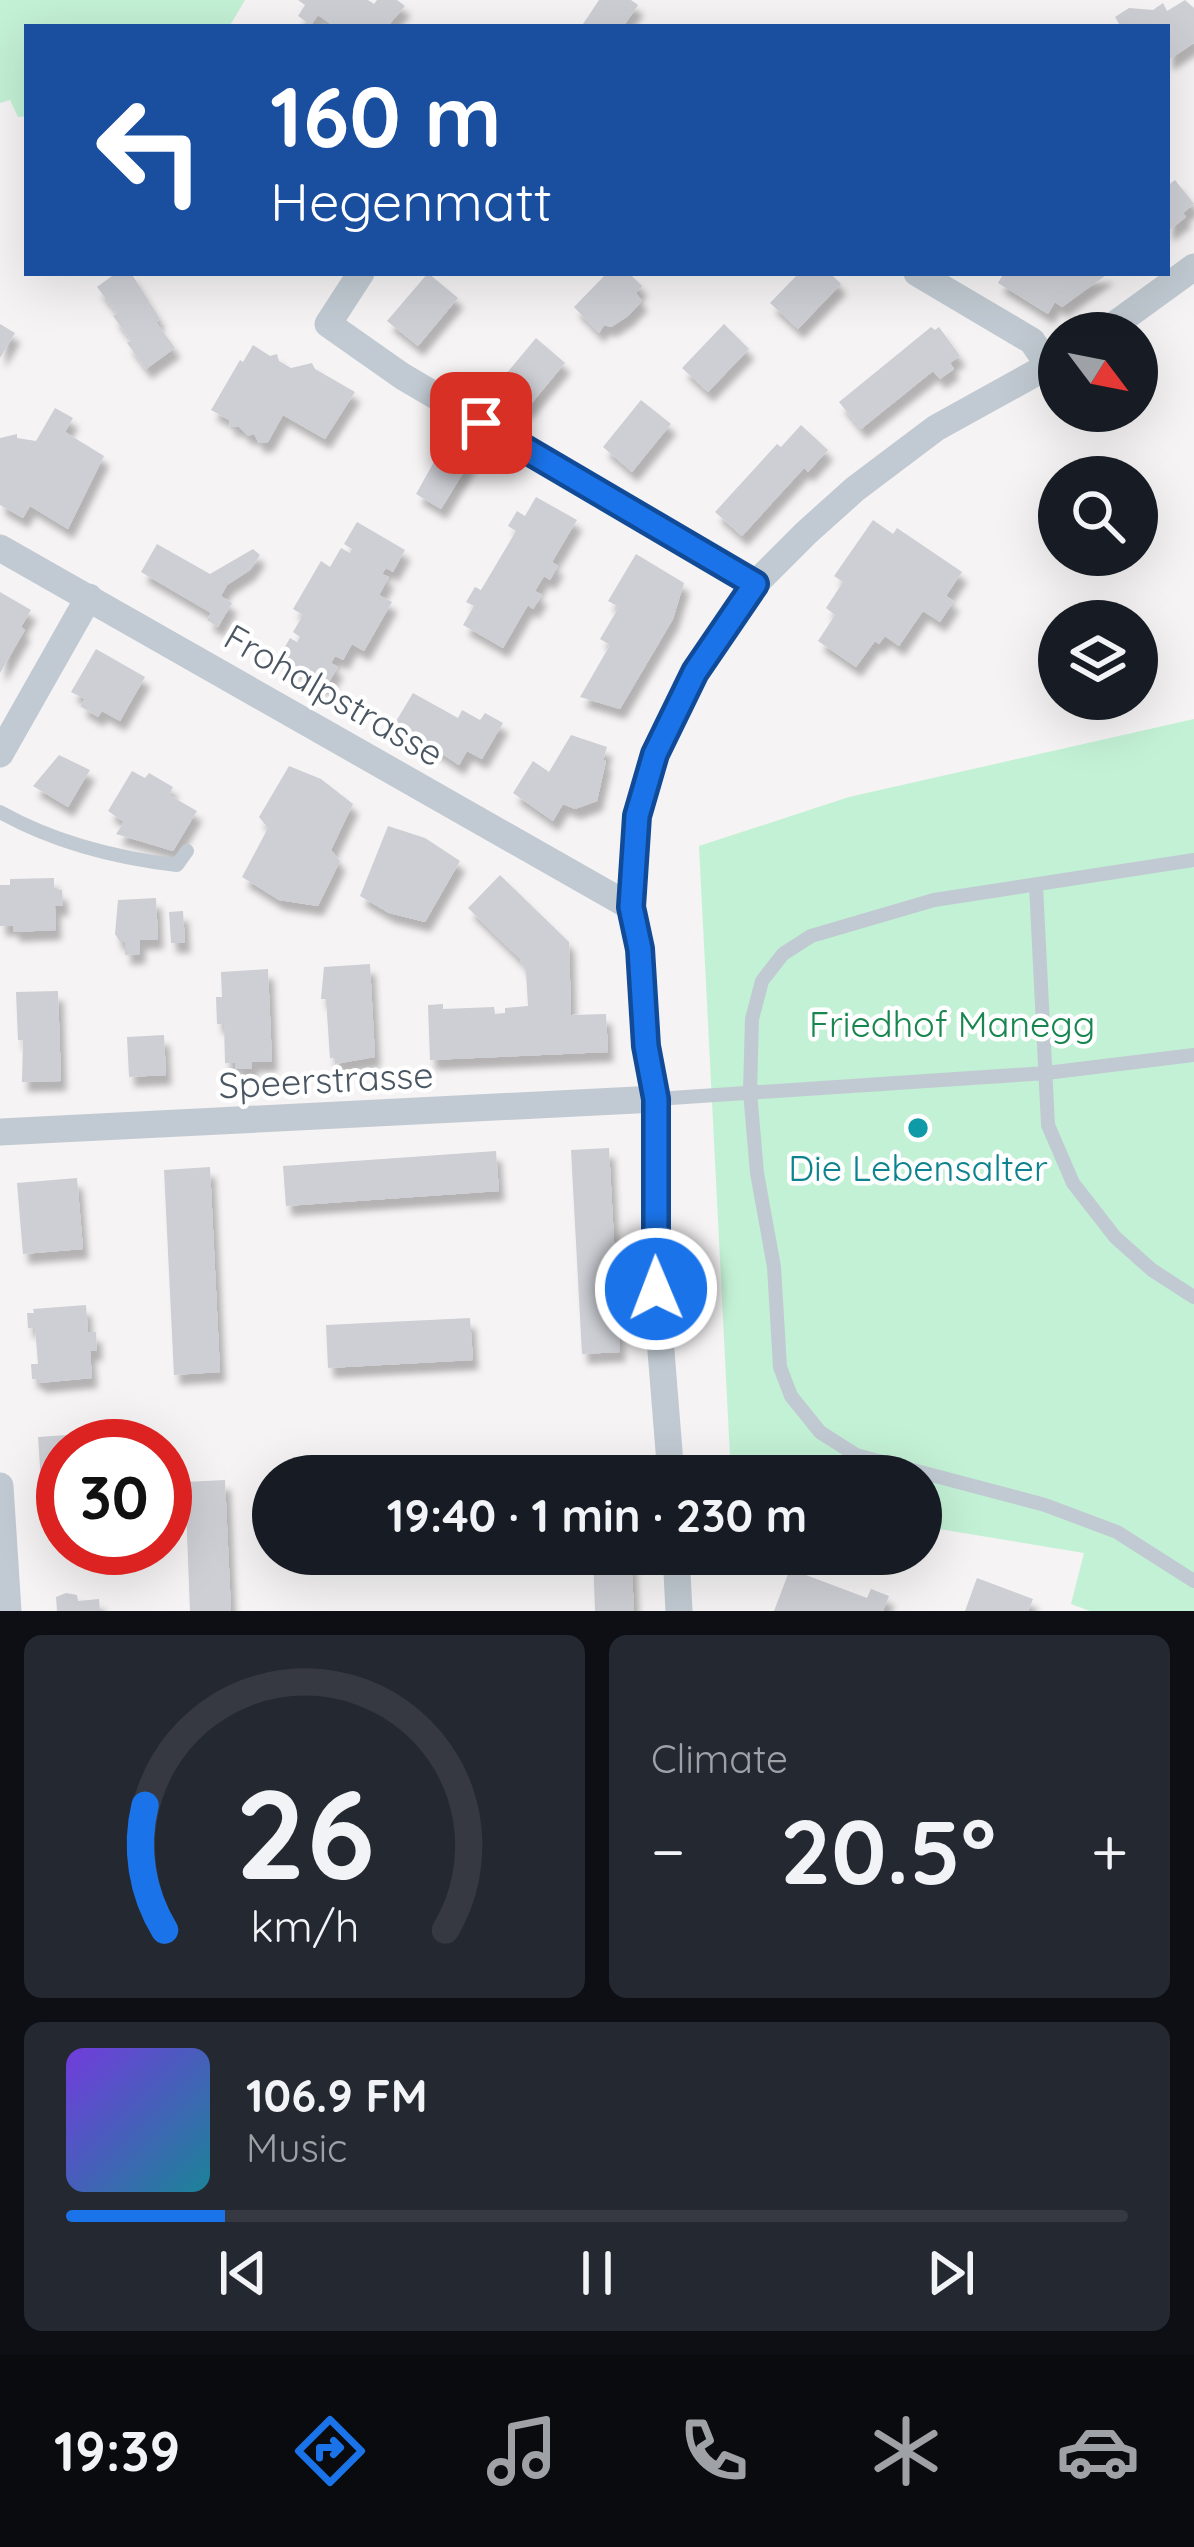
<!DOCTYPE html>
<meta charset="utf-8">
<style>
:root{--surface:#171b24;--page:#242831;--text:#f1f3f6;--muted:#9ea1a6;--line:#363941;--accent:#1a73e8}
body{margin:0;font-family:Quicksand,sans-serif;background:var(--page);color:var(--text);height:100vh;display:flex;flex-direction:column;font-size:45px;white-space:nowrap}
*{box-sizing:border-box;margin:0}
p{font-size:39px;color:var(--muted)}
.icon{flex:none;width:66px;height:66px;fill:none;stroke:currentColor;stroke-width:2;stroke-linecap:round;stroke-linejoin:round}
.map{position:relative;height:1611px;overflow:hidden}
.side{display:flex;flex-direction:column;gap:24px;padding:24px;background:#0d0f14;flex:1}
.side>*{flex:none}
.hud{position:absolute;left:24px;top:24px;width:1146px;height:252px;border-radius:0px;box-shadow:0 12px 48px #0002;background:#1a4fa0;color:#fff;overflow:hidden}
.needle{width:78px;rotate:122deg}
.buttons{position:absolute;left:1038px;top:312px;display:grid;gap:24px}
.buttons a{display:grid;place-items:center;width:120px;height:120px;border-radius:50%;background:var(--surface);box-shadow:0 12px 48px #0002;font-size:60px}
.speed{position:absolute;left:36px;top:1419px;display:flex;gap:24px;font-size:60px;font-weight:700;text-align:center}
.speed>*{display:grid;place-content:center;width:156px;height:156px;border-radius:50%;background:var(--surface);box-shadow:0 12px 48px #0002;line-height:1}
.speed .limit{border:18px solid #d22;background:#fff;color:#111}
.pin{position:absolute;display:grid;place-items:center;width:102px;height:102px;color:#fff;margin:-51px;border-radius:24px;box-shadow:0 6px 18px #0006}
.me{position:absolute;width:132px;margin:-66px;rotate:359deg;stroke-linejoin:round;filter:drop-shadow(0 0 9px #0008)}
.turn{display:flex;align-items:center;gap:42px;height:252px;padding:0 48px;font-size:54px}
.turn .icon{width:156px;height:156px;stroke-width:2.5}
.turn b{display:block;font-size:84px;line-height:102px}
.big{font-size:90px;font-weight:700;line-height:1.1}
.side .tile{flex:1;display:flex;flex-direction:column;justify-content:center;gap:18px;min-width:0;padding:0 42px;border-radius:18px;background:var(--page)}
.side .dial{align-items:center;gap:0}
.dial svg{height:312px;overflow:visible;fill:none;stroke:var(--line);stroke-width:7;stroke-linecap:round;text-anchor:middle}
.dial text{fill:var(--text);stroke:none}
.song{display:flex;align-items:center;gap:36px}
.cover{width:144px;height:144px;border-radius:18px;background:linear-gradient(135deg,hsl(260 70% 55%),hsl(190 70% 35%))}
.played{height:12px;border-radius:6px;background:linear-gradient(90deg,var(--accent) 15%,var(--line) 15%)}
.keys{display:flex;justify-content:space-around;direction:ltr}
.heat{display:flex;justify-content:space-between;align-items:center;font-size:66px;direction:ltr}
.side .tiles{flex:1;display:grid;gap:24px;grid-template-columns:1fr 1fr}
.tile:last-child{grid-column:span 2}
.trip{position:absolute;left:252px;top:1455px;width:690px;height:120px;border-radius:60px;background:var(--surface);box-shadow:0 12px 48px #0002;font-weight:700;line-height:120px;text-align:center}
.tabs{display:flex;height:192px;justify-content:space-around;align-items:center;background:#090b0e;color:var(--muted)}
.tabs .icon{width:84px;height:84px}
.tabs .current{color:var(--accent)}
.tabs b{font-size:54px;color:var(--text)}
.map>svg:first-child{display:block}
.green{fill:#c3f1d5}
.building{fill:#cdcfd5;filter:url(#shadow)}
.lines{fill:none;stroke-linecap:round;stroke-linejoin:round}
.service{stroke:#c1cad2;stroke-width:14}
.minor{stroke:#c1cad2;stroke-width:27}
.route-casing{stroke:#114b97;stroke-width:30}
.route{stroke:#1a73e8;stroke-width:21}
.culture-dot{fill:#0f9aa8;stroke:#fff;stroke-width:4.5}
.labels{text-anchor:middle;stroke-width:9;stroke-linejoin:round;paint-order:stroke}
.street-label{font-size:36px;fill:#4a5661;stroke:#fff}
.park-label{font-size:36px;fill:#17864f;stroke:#fff}
.culture-label{font-size:36px;fill:#0d838f;stroke:#fff}
</style>
<div class="map">
<svg width="1194" height="1611" viewBox="0 0 1194 1611">
<defs>
<filter id="shadow"><feDropShadow dx="5.5" dy="10" stdDeviation="3" flood-color="#0004"/></filter>
</defs>
<rect width="100%" height="100%" fill="#f5f3f3"/>
<!-- green -->
<path class="green" d="M0 0H245L229 27H27V116L18 117 10 100 0 103Z
M1194 719V1611H1090L1071 1604 1084 1553 921 1526V1476H731L699 846 849 797Z"/>
<!-- building -->
<path class="building" d="M298 0H368L374 4 377 0H397L405 6 387 27H335L318 15 311 25 298 16 305 5Z
M599 0H631L638 5 623 27H581Z
M1185 0 1194 8V43L1167 61V27H1121L1115 17 1129 8 1153 10 1163 3 1167 11Z
M1175 180 1194 204 1183 213 1186 217 1167 232V186Z
M116 273H131L160 319 156 322 175 348 146 369 127 343 131 340 113 316 117 313 97 287Z
M428 273 458 298 418 346 387 321Z
M607 273H629L642 286 636 293 642 301 628 316 611 327 604 325 599 333 574 307Z
M799 273H830L841 284 798 329 770 303Z
M1004 273H1109L1062 307 1055 302 1048 314 998 283Z
M0 324 15 333 0 358Z
M724 324 749 349 708 392 682 368Z
M931 327 935 330 939 327 960 356 950 363 954 369 940 379 933 371 861 429 839 402Z
M536 338 565 363 526 410 496 386Z
M253 345 270 356 277 354 279 361 291 368 312 363 315 369 355 392 325 439 283 415 268 442 259 443 254 434 248 436 238 426 230 427 229 420 211 410 240 360 243 362Z
M641 400 671 424 632 472 603 447Z
M55 408 73 418 65 432 104 456 68 529 30 506 23 518 0 505V438L17 434V438L36 441Z
M801 425 828 450 808 472 804 468 742 536 715 512 777 444 781 447Z
M444 444 471 460 441 509 416 494Z
M536 497 577 520 552 562 558 566 550 580 544 576 535 591 542 595 533 609 528 605 503 648 463 625 474 606 466 602 475 587 481 590 516 531 508 526 517 511 525 516Z
M873 520 893 534 897 528 962 572 946 596 954 601 940 622 923 611 899 646 885 636 879 644 875 641 856 667 818 641 835 615 826 608 843 582 834 576Z
M357 522 405 550 393 572 386 568 382 574 389 577 379 595 392 602 364 651 352 644 343 660 335 656 331 663 338 667 326 687 278 659 290 638 297 642 300 637 293 632 303 615 293 609 321 561 330 567 341 548 350 553 352 549 344 544Z
M157 544 210 574 253 549 260 555 250 570 227 585 221 596 232 603 218 627 207 620 211 613 141 572Z
M636 554 684 583 673 619 620 709 580 697 610 645 600 639 619 607 608 601Z
M0 592 31 610 21 627 25 630 0 673Z
M96 649 145 677 120 721 102 711 98 717 80 706 85 699 71 692Z
M413 693 458 718 462 710 480 720 485 713 503 723 482 759 467 751 459 765 395 723Z
M571 735 607 747 603 760 606 761 597 801 575 809 563 804 553 821 513 793 533 761 549 772Z
M59 755 90 770 68 807 33 786Z
M289 766 321 779 353 804 331 850 340 861 318 906 279 900 242 877 268 828 259 817Z
M132 771 145 778 149 773 173 787 169 795 197 811 173 851 116 834 124 822 108 811Z
M388 826 425 838 460 861 425 922 389 913 360 896Z
M500 875 569 942 571 1015 606 1014 608 1052 430 1060 428 1005 443 1004V1009L494 1007 495 1014 505 1013V1008L528 1006 526 972 520 959 468 908Z
M54 878V890H62L63 906H55L56 930 14 932 13 926H0V885H10V879Z
M156 898 158 939 140 940V954L125 955V942H120L115 934 118 900Z
M183 911 185 943H171L169 912Z
M370 964 375 1057 335 1064 334 1058H330L326 999H321L324 967Z
M268 969 272 1062H252V1069H235V1063H225L224 1024H217L216 997H222L221 972Z
M58 991 61 1081 22 1082 23 1040H18L16 992Z
M164 1035 166 1075 129 1077 127 1037Z
M609 1148 620 1352 582 1354 571 1150Z
M496 1151 499 1191 286 1206 283 1166Z
M210 1167 220 1372 174 1375 164 1170Z
M77 1178 83 1249 23 1254 17 1183Z
M86 1305 88 1332H96L97 1351H90L92 1378 39 1383V1379H32L31 1364H38L35 1328H28L27 1313H34L33 1309Z
M470 1318 473 1360 328 1368 326 1325Z
M96 1433 97 1446H63V1511L43 1512 38 1437Z
M627 1460V1476H589V1462Z
M477 1469V1476H399V1472Z
M225 1480 231 1611H190L185 1482Z
M593 1554H631L634 1611H595Z
M790 1569 867 1598 871 1589 889 1596 883 1611H774Z
M977 1578 1033 1599 1028 1611H965Z
M66 1593 77 1595 78 1601 99 1599 100 1611H57L56 1597Z"/>
<g class="lines">
<!-- service -->
<path class="service" d="M0 812C54 842 115 858 177 865L187 851
M1194 860 934 900 811 936 783 954 762 981 752 1019 750 1092 757 1173 774 1267 780 1367 791 1396 820 1432 856 1455 1045 1505 1117 1532 1194 1581
M1036 885 1048 1125 1073 1183 1115 1237 1152 1270 1194 1297
M656 1099 1046 1073 1194 1055"/>
<!-- minor -->
<path class="minor" d="M361 273 328 324 402 376 755 584
M917 273 1032 341 1049 366
M1103 333 1194 267
M0 548 631 907
M0 754 89 597
M0 1132 656 1099
M671 1476 656 1289V1099L646 1046 640 949 631 907 637 816 655 754 695 672 755 584 806 533 855 489 936 428 1059 360
M0 1486 8 1611
M676 1554 679 1611"/>
</g>
<g class="lines">
<!-- route casing -->
<g class="route-casing">
<path id="route" d="M481 423 755 584 695 672 655 754 637 816 631 907 640 949 646 1046 656 1099V1289"/>
</g>
<!-- route -->
<use href="#route" class="route"/>
</g>
<!-- markers -->
<circle class="culture-dot" cx="918" cy="1128" r="12"/>
<g class="labels">
<!-- street labels -->
<g class="street-label">
<text transform="translate(334 695) rotate(30)" y="13">Frohalpstrasse</text>
<text transform="translate(326 1080) rotate(-3)" y="13">Speerstrasse</text>
</g>
<!-- park labels -->
<g class="park-label">
<text x="952" y="1037">Friedhof Manegg</text>
</g>
<!-- culture labels -->
<g class="culture-label">
<text x="918" y="1181">Die Lebensalter</text>
</g>
</g>
</svg>
<div class="buttons">
<a><svg class="needle" viewBox="-14 -14 28 28"><path d="M0-13l5 13h-10z" fill="#e53935"/><path d="M0 13l5-13h-10z" fill="#9ea1a6"/></svg></a>
<a><svg class="icon" aria-label="search" viewBox="0 0 24 24"><circle cx="10" cy="10" r="6"/><path d="M15 15l6 6"/></svg></a>
<a><svg class="icon" aria-label="layers" viewBox="0 0 24 24"><path d="M12 4l9 5-9 5-9-5zM3 14l9 5 9-5"/></svg></a>
</div>
<div class="speed"><div class="limit">30</div></div>
<div class="pin" style="left:481px;top:423px;background:#d93025"><svg class="icon" aria-label="arrive" viewBox="0 0 24 24"><path d="M6 21V4h12l-3 4 3 4H6"/></svg></div>
<svg class="me" style="left:656px;top:1289px" viewBox="-20 -20 40 40"><circle r="17" fill="#1a73e8" stroke="#fff" stroke-width="3"/><path d="M0-11L8 9 0 5-8 9z" fill="#fff"/></svg>
<div class="trip">19:40 · 1 min · 230 m</div>
<div class="hud">
<div class="turn"><svg class="icon" aria-label="left" viewBox="0 0 24 24"><path d="M17 20v-9H6M10 6l-5 5 5 5"/></svg><div><b>160 m</b>Hegenmatt</div></div>
</div>
</div>
<section class="side">
<div class="tiles">
<div class="tile dial"><svg viewBox="0 0 100 80">
<path d="M14 69A42 42 0 1 1 86 69"/>
<path d="M14 69A42 42 0 0 1 9 37" stroke="#1a73e8"/>
<text x="50" y="56" font-size="32" font-weight="700">26</text>
<text x="50" y="72" font-size="11">km/h</text>
</svg></div>
<div class="tile"><p>Climate</p>
<div class="heat"><a>−</a><b class="big">20.5°</b><a>+</a></div>
</div>
<div class="tile">
<div class="song"><i class="cover"></i><div><b>106.9 FM</b><p>Music</p></div></div>
<div class="played"></div>
<div class="keys"><svg class="icon" aria-label="previous" viewBox="0 0 24 24"><path d="M18 5L8 12l10 7zM5 5v14"/></svg><svg class="icon" aria-label="pause" viewBox="0 0 24 24"><path d="M8 5v14M16 5v14"/></svg><svg class="icon" aria-label="next" viewBox="0 0 24 24"><path d="M6 5l10 7-10 7zM19 5v14"/></svg></div>
</div>
</div>
</section>
<nav class="tabs">
<b>19:39</b>
<svg class="icon current" aria-label="directions" viewBox="0 0 24 24"><path d="M12 3l9 9-9 9-9-9zM9 14v-3h6M13 9l2 2-2 2"/></svg>
<svg class="icon" aria-label="music" viewBox="0 0 24 24"><path d="M9 18V5l10-2v13"/><circle cx="6" cy="18" r="3"/><circle cx="16" cy="16" r="3"/></svg>
<svg class="icon" aria-label="phone" viewBox="0 0 24 24"><path d="M5 4h4l2 5-3 2q2 4 5 5l2-3 5 2v4C11 20 4 13 5 4z"/></svg>
<svg class="icon" aria-label="climate" viewBox="0 0 24 24"><path d="M12 3v18M4 7l16 10M4 17L20 7"/></svg>
<svg class="icon" aria-label="car" viewBox="0 0 24 24"><path d="M5 17H2v-5l4-1 3-4h7l3 4 3 1v5h-3M9 17h6M6 11h13"/><circle cx="7" cy="17" r="2"/><circle cx="17" cy="17" r="2"/></svg>
</nav>
